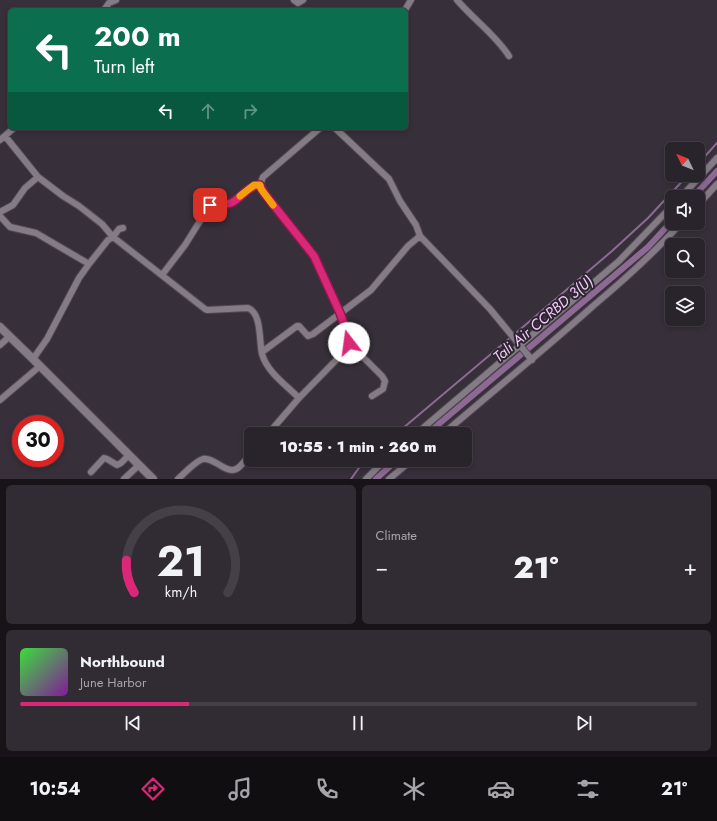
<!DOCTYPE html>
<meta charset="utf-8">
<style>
:root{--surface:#29232b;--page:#312b33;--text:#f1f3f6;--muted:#a5a4a9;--line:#454047;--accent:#db2777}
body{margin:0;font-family:Jost,sans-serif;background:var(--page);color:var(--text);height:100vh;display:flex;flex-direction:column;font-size:15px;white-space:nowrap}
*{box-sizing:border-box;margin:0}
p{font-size:13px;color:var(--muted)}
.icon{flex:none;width:22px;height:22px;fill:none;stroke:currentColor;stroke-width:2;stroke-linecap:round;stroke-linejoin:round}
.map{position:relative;height:479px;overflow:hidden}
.sheet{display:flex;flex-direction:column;gap:6px;padding:6px;background:#171318;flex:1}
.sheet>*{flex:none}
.hud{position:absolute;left:8px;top:8px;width:400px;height:122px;border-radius:6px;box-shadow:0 2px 6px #0003,0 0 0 1px var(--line);background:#0b6e4f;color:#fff;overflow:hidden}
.needle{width:26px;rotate:313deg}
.buttons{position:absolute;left:665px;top:142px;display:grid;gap:8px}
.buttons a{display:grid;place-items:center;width:40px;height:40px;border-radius:6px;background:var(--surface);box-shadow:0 2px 6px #0003,0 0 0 1px var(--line);font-size:20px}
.speed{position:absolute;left:12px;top:415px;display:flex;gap:8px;font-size:20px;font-weight:700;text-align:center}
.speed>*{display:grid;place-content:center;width:52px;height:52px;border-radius:50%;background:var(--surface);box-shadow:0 2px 6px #0003,0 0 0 1px var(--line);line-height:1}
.speed .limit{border:6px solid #d22;background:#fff;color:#111}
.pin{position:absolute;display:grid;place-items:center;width:34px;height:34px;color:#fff;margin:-17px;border-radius:8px;box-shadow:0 2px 6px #0006}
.me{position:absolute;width:44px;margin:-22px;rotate:345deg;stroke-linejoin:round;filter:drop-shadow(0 0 3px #0008)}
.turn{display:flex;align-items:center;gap:14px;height:84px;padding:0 20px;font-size:18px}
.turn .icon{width:52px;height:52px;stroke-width:2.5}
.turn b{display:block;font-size:28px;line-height:34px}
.lanes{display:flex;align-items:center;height:38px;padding:0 20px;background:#0003;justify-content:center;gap:20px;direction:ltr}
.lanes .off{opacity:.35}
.big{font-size:30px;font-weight:800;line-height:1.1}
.sheet .tile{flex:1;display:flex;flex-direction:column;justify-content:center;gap:6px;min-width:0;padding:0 14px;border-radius:6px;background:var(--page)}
.sheet .dial{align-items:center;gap:0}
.dial svg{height:104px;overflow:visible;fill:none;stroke:var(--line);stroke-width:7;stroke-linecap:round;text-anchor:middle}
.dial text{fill:var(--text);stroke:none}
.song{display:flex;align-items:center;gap:12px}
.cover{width:48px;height:48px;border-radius:6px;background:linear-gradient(135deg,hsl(120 70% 55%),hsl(290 70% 35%))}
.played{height:4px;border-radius:2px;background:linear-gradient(90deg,var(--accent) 25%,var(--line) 25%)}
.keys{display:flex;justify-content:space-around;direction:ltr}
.heat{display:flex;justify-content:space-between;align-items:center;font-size:22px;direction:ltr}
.sheet .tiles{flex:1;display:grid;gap:6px;grid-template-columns:1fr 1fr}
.tile:last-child{grid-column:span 2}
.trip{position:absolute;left:244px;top:427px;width:228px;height:40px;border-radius:6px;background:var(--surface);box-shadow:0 2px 6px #0003,0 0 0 1px var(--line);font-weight:800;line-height:40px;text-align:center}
.menu{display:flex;height:64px;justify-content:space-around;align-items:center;background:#100e11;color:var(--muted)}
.menu .icon{width:28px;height:28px}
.menu .current{color:var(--accent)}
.menu b{font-size:18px;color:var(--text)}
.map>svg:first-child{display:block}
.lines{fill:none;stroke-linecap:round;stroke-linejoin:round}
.stream{stroke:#8c6a93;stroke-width:2}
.canal{stroke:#8c6a93;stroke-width:6}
.street-casing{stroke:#524b53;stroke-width:8}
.secondary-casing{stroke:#524b53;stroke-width:10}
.street{stroke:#857b86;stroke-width:6}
.secondary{stroke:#857b86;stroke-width:8}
.route-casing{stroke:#8e194d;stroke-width:10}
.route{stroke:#db2777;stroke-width:7}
.slow{stroke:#f59e0b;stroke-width:7}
.labels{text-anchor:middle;stroke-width:4;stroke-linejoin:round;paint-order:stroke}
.water-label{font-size:15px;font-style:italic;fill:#f3c9fc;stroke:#2d252f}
</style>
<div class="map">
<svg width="717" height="479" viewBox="0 0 717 479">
<rect width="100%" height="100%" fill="#372f39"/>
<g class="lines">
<!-- stream -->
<path class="stream" d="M698 164 717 143
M517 332 612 251 648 218 688 175
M396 434 510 338
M351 479 361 465 366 460"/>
<!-- canal -->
<path class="canal" d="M693 197 717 171
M427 434 648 247 672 221
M376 479 397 460"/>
<!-- street casing -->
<g class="street-casing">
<path id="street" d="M294 0 298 3 303 0
M457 0C474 20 495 34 509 56
M104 10 109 3 116 0
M405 10 411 0
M335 128 389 179 400 201 416 225 420 236
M5 136 38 177 63 196 79 206 102 224 113 237 205 309 207 310 248 308C262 313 259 342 262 354 267 372 286 385 299 398
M0 140 14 128
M681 197 717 158
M698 205 717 184
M0 212 13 205 25 188 38 177
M0 216 10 227 36 233 89 264
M162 275 185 245 210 205C217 199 223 206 231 203 242 198 247 186 260 185
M349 343 382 376 385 381 383 389 372 396
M0 345 10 336
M262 352 297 326H299L308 336 313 334 371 290 408 246 420 236 490 309 532 360
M33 359 47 339 79 278 89 264 108 240 113 237 119 229 123 228
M0 400 40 366
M268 434 299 398 344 352 349 343 348 335 340 313 314 256 264 193 260 185 263 177 320 128
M416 434 619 261 672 206
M443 434C493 391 544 350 593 306 624 280 654 253 681 223
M91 472 104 458 107 459 117 465 121 463 129 455
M124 479 139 465
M178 479C185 473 194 462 203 459 215 457 227 476 238 468 243 464 247 458 251 453
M366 479 385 460
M389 479 412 460"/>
</g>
<!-- secondary casing -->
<g class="secondary-casing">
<path id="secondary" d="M0 327 33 359 153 479"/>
</g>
<!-- street -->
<use href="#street" class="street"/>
<!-- secondary -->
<use href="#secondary" class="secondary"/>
</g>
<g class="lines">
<!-- route casing -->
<g class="route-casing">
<path id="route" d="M210 205C217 199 223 206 231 203 242 198 247 186 260 185L264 193 314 256 340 313 348 335 349 343"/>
</g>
<!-- route -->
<use href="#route" class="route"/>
<!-- slow -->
<path class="slow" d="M240 196 254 185H260L261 189 273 205"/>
</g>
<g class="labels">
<!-- water labels -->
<g class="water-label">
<text transform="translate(543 319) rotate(-40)" y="5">Tali Air CCRBD 3(U)</text>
</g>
</g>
</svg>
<div class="buttons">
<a><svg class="needle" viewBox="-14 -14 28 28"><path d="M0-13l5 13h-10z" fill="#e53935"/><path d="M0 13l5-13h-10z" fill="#a5a4a9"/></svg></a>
<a><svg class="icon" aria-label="sound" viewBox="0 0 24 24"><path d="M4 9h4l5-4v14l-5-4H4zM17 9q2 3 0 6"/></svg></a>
<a><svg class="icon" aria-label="search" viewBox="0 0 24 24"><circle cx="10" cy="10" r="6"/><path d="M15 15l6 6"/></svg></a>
<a><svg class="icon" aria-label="layers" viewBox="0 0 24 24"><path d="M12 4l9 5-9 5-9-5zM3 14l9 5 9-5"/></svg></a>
</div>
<div class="speed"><div class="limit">30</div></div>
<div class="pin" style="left:210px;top:205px;background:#d93025"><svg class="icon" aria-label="arrive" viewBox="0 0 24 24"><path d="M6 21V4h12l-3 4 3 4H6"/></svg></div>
<svg class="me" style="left:349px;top:343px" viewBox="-20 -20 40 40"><circle r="19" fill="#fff"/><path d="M0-13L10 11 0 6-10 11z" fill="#db2777"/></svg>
<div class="trip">10:55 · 1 min · 260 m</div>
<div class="hud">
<div class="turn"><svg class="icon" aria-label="left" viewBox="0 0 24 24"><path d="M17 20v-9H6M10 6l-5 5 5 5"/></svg><div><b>200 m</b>Turn left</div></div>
<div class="lanes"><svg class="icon" aria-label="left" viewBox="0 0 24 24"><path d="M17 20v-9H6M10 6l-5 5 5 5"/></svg><svg class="icon off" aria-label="ahead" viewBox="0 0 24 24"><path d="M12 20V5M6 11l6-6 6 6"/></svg><svg class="icon off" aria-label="right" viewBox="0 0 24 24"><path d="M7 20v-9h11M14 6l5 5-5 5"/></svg></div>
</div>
</div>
<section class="sheet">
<div class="tiles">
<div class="tile dial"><svg viewBox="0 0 100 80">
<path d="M14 69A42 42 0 1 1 86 69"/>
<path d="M14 69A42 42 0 0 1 8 44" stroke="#db2777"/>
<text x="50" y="56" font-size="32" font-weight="700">21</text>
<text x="50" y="72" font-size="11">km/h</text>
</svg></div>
<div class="tile"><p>Climate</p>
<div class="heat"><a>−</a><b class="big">21°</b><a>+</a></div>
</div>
<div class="tile">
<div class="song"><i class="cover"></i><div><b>Northbound</b><p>June Harbor</p></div></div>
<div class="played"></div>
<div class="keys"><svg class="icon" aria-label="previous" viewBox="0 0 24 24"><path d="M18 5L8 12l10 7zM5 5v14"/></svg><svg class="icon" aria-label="pause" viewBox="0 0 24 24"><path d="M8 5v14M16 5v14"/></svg><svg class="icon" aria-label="next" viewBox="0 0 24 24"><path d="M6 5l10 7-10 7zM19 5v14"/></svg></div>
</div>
</div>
</section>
<nav class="menu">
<b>10:54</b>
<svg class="icon current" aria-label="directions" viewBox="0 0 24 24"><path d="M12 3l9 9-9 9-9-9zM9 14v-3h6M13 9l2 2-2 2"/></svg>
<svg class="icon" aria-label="music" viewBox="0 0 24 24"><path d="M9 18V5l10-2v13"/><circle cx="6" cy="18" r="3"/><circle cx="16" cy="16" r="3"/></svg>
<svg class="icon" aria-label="phone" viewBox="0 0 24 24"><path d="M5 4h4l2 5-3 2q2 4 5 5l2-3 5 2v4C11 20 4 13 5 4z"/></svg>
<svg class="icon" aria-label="climate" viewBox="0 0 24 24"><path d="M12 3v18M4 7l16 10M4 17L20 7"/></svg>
<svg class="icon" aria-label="car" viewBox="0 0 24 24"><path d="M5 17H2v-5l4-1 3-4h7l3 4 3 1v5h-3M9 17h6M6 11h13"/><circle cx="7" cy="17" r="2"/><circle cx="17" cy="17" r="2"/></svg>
<svg class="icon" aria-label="filters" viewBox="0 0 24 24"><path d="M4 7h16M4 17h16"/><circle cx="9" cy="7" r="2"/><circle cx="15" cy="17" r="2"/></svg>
<b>21°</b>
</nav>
